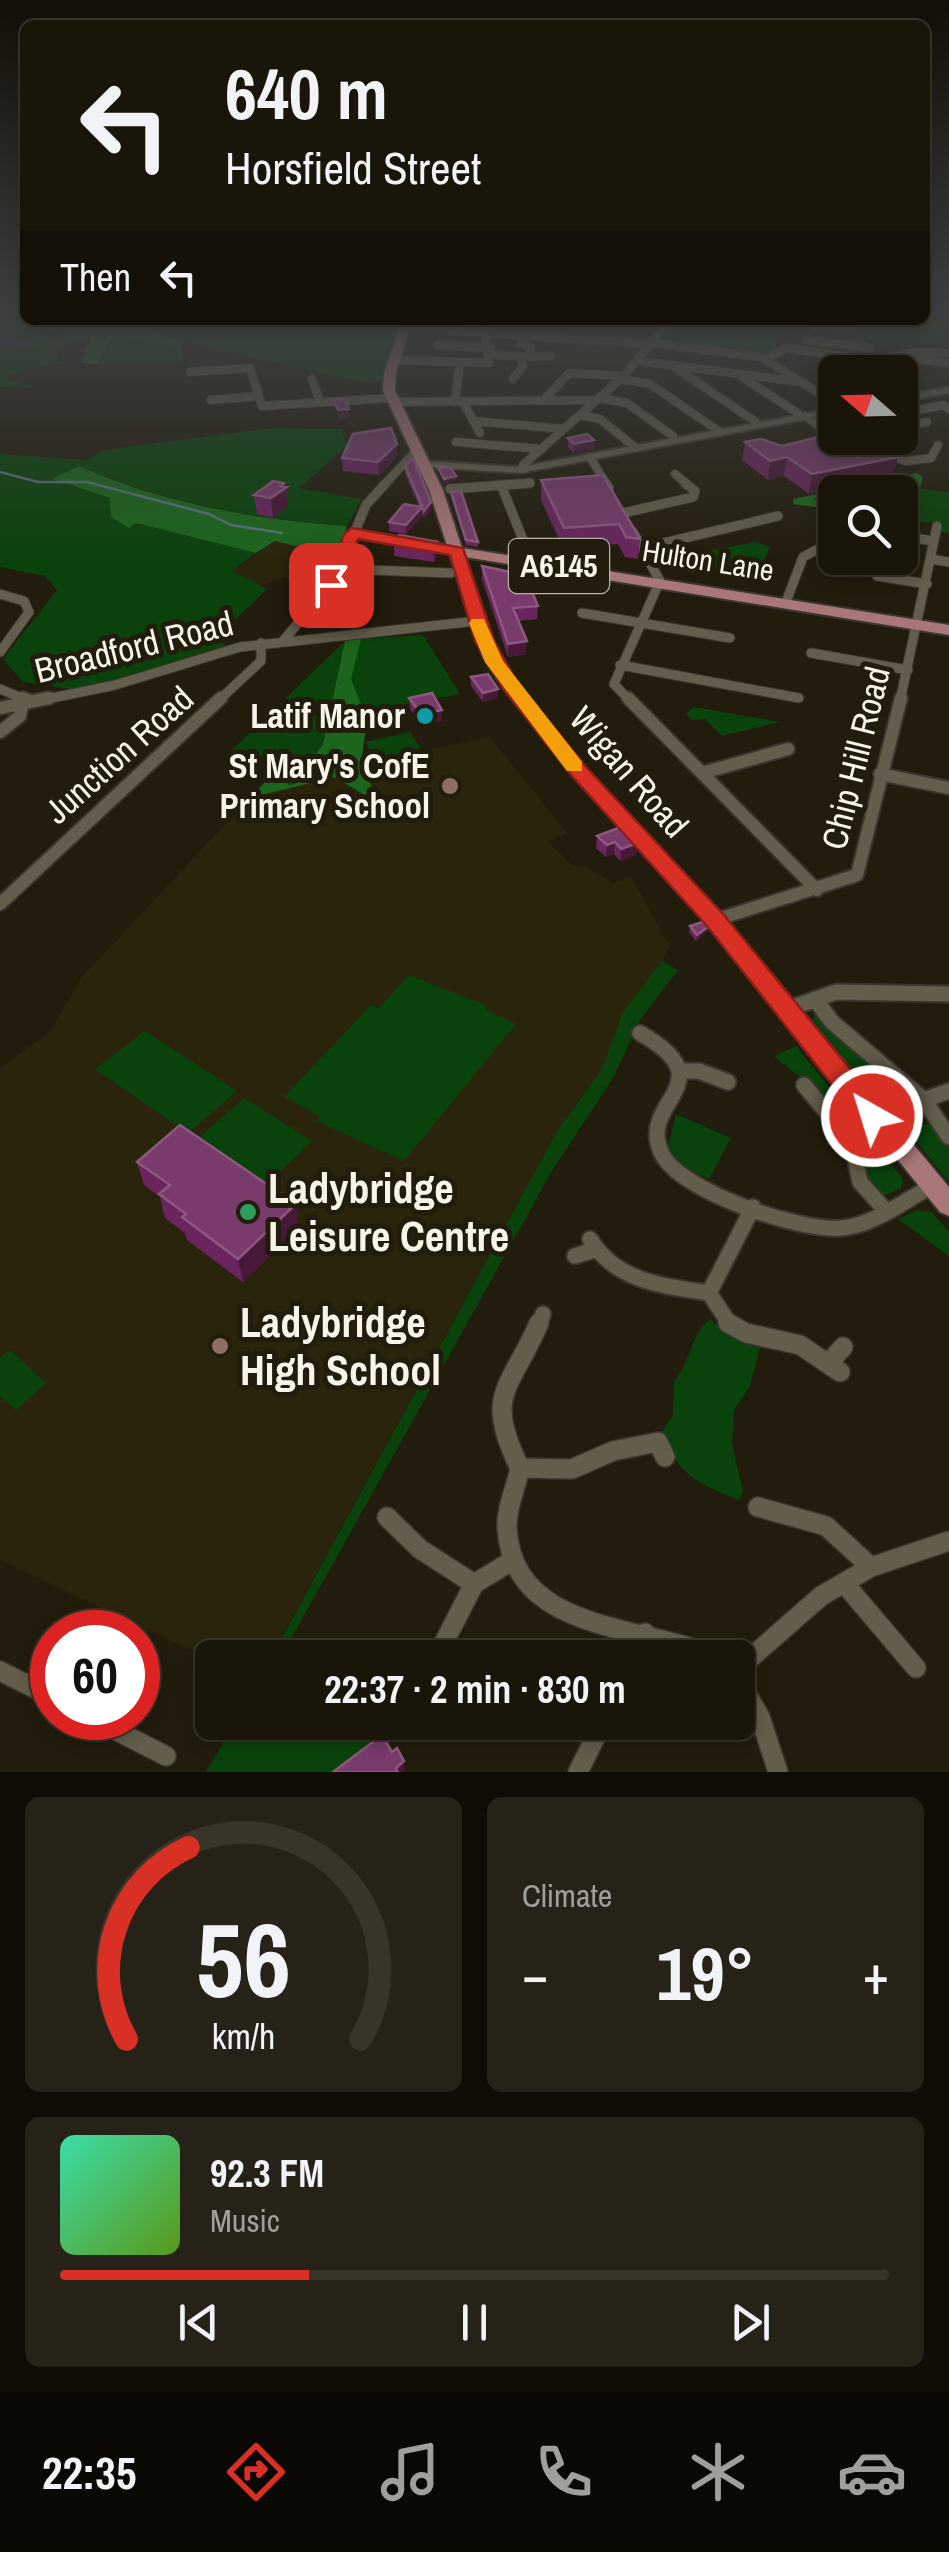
<!DOCTYPE html>
<meta charset="utf-8">
<style>
:root{--surface:#1a1509;--page:#272217;--text:#f1f3f6;--muted:#9f9f9c;--line:#38342a;--accent:#d93025}
body{margin:0;font-family:"Archivo Narrow",sans-serif;background:var(--page);color:var(--text);height:100vh;display:flex;flex-direction:column;font-size:38px;white-space:nowrap}
*{box-sizing:border-box;margin:0}
p{font-size:32px;color:var(--muted)}
.icon{flex:none;width:55px;height:55px;fill:none;stroke:currentColor;stroke-width:2;stroke-linecap:round;stroke-linejoin:round}
.map{position:relative;height:1772px;overflow:hidden}
.drawer{display:flex;flex-direction:column;gap:25px;padding:25px;background:#0e0c05;flex:1}
.drawer>*{flex:none}
.banner{position:absolute;left:20px;top:20px;width:910px;height:305px;border-radius:15px;box-shadow:0 5px 15px #0003,0 0 0 2px var(--line);background:#1a1509;color:var(--text);overflow:hidden}
.needle{width:65px;rotate:290deg}
.fabs{position:absolute;left:818px;top:355px;display:grid;gap:20px}
.fabs a{display:grid;place-items:center;width:100px;height:100px;border-radius:15px;background:var(--surface);box-shadow:0 5px 15px #0003,0 0 0 2px var(--line);font-size:50px}
.speed{position:absolute;left:30px;top:1610px;display:flex;gap:20px;font-size:50px;font-weight:700;text-align:center}
.speed>*{display:grid;place-content:center;width:130px;height:130px;border-radius:50%;background:var(--surface);box-shadow:0 5px 15px #0003,0 0 0 2px var(--line);line-height:1}
.speed .limit{border:15px solid #d22;background:#fff;color:#111}
.pin{position:absolute;display:grid;place-items:center;width:85px;height:85px;color:#fff;margin:-42px;border-radius:20px;box-shadow:0 5px 15px #0006}
.me{position:absolute;width:110px;margin:-55px;rotate:321deg;stroke-linejoin:round;filter:drop-shadow(0 0 8px #0008)}
.turn{display:flex;align-items:center;gap:35px;height:210px;padding:0 40px;font-size:45px}
.turn .icon{width:130px;height:130px;stroke-width:2.5}
.turn b{display:block;font-size:70px;line-height:85px}
.then{display:flex;align-items:center;height:95px;padding:0 40px;background:#0003;gap:20px;font-size:38px}
.big{font-size:75px;font-weight:800;line-height:1.1}
.drawer .widget{flex:1;display:flex;flex-direction:column;justify-content:center;gap:15px;min-width:0;padding:0 35px;border-radius:15px;background:var(--page)}
.drawer .dial{align-items:center;gap:0}
.dial svg{height:260px;overflow:visible;fill:none;stroke:var(--line);stroke-width:7;stroke-linecap:round;text-anchor:middle}
.dial text{fill:var(--text);stroke:none}
.song{display:flex;align-items:center;gap:30px}
.cover{width:120px;height:120px;border-radius:15px;background:linear-gradient(135deg,hsl(160 70% 55%),hsl(90 70% 35%))}
.played{height:10px;border-radius:5px;background:linear-gradient(90deg,var(--accent) 30%,var(--line) 30%)}
.keys{display:flex;justify-content:space-around;direction:ltr}
.heat{display:flex;justify-content:space-between;align-items:center;font-size:55px;direction:ltr}
.drawer .tiles{flex:1;display:grid;gap:25px;grid-template-columns:1fr 1fr}
.widget:last-child{grid-column:span 2}
.trip{position:absolute;left:195px;top:1640px;width:560px;height:100px;border-radius:15px;background:var(--surface);box-shadow:0 5px 15px #0003,0 0 0 2px var(--line);font-weight:800;line-height:100px;text-align:center}
.menu{display:flex;height:160px;justify-content:space-around;align-items:center;background:#0a0804;color:var(--muted)}
.menu .icon{width:70px;height:70px}
.menu .selected{color:var(--accent)}
.menu b{font-size:45px;color:var(--text)}
.map>svg:first-child{display:block}
.built{fill:#2b240d}
.green{fill:#09430b}
.forest{fill:#1b661c}
.lines{fill:none;stroke-linecap:round;stroke-linejoin:round}
.stream{stroke:#57747a;stroke-width:2.5}
.river{fill:#133d4b;fill-rule:evenodd}
.minor-far4-casing{stroke:#3a362f;stroke-width:10}
.minor-far3-casing{stroke:#3a362f;stroke-width:11}
.minor-far2-casing{stroke:#3a362f;stroke-width:16}
.minor-far1-casing{stroke:#3a362f;stroke-width:19}
.minor-casing{stroke:#3a362f;stroke-width:22}
.tertiary-casing{stroke:#3a362f;stroke-width:4}
.primary-casing{stroke:#3a362f;stroke-width:4}
.minor-far4{stroke:#635d4b;stroke-width:8}
.minor-far3{stroke:#635d4b;stroke-width:9}
.minor-far2{stroke:#635d4b;stroke-width:12}
.minor-far1{stroke:#635d4b;stroke-width:15}
.minor{stroke:#635d4b;stroke-width:19}
.tertiary{fill:#635d4b;fill-rule:evenodd}
.primary{fill:#a97777;fill-rule:evenodd}
.wall{fill:#6a255e}
.shaded-wall{fill:#471837}
.building{fill:#793b6c;stroke:#8d5880;stroke-width:2.5}
.route{fill:#d93025;stroke:#8d1f18;stroke-width:2.5}
.slow{fill:#f59e0b}
.culture-dot{fill:#0f9aa8;stroke:#221c0c;stroke-width:4}
.education-dot{fill:#8d6e63;stroke:#221c0c;stroke-width:4}
.leisure-dot{fill:#2e9e5b;stroke:#221c0c;stroke-width:4}
.labels{text-anchor:middle;stroke-width:10;stroke-linejoin:round;paint-order:stroke}
.far-street-label{font-size:30px;fill:#f7f4e9;stroke:#221c0c}
.shield{fill:#221c0c;stroke:#b7b3a7;stroke-width:2.5}
.shield-label{font-size:32px;font-weight:bold;fill:#f7f4e9}
.street-label{font-size:35px;fill:#f7f4e9;stroke:#221c0c}
.poi-label{font-size:35px;font-weight:bold;fill:#f7f4e9;stroke:#221c0c;text-anchor:end}
.near-poi-label{font-size:42px;font-weight:bold;fill:#f7f4e9;stroke:#221c0c;text-anchor:start}
</style>
<div class="map">
<svg width="949" height="1772" viewBox="0 0 949 1772">
<rect width="100%" height="100%" fill="#221c0c"/>
<!-- built -->
<path class="built" d="M564 339 646 345 621 374 551 369Z
M275 541 336 556 331 573 316 593 285 577 260 586 232 571Z
M490 737 567 833 548 842 573 866H585L613 883 631 876 670 947 654 976 622 1014 602 1069 557 1131 271 1657 212 1660 0 1560V1068L50 1032 81 978 250 798 335 777 381 805 361 765Z"/>
<!-- green -->
<path class="green" d="M0 315 45 320 34 331 48 335 60 330 70 338 85 339 60 347 56 358 64 363 21 369 4 379 40 388 0 387Z
M141 320 397 323V330L379 382H362L181 341 133 323Z
M676 320H789L771 357 659 342Z
M846 320 942 325 947 343 867 338V322Z
M113 336 181 347 183 363 97 364Z
M272 428 342 429 346 447 299 488 362 499 347 526C258 520 162 502 79 466L54 480 110 498 129 527 136 523 256 553 232 571 267 589 232 623 219 621 203 637 227 645 99 685 71 689 23 682 3 659 57 590 45 576 0 567V454L87 460 104 450Z
M920 489 949 492V533L941 532 942 524 911 520Z
M755 542 770 547 757 577 682 565 686 555Z
M423 635 460 694 364 712 350 680 361 639Z
M345 641 323 744 295 784 289 785 277 769 231 751Z
M694 707 780 722 722 736 705 719 692 720 686 714Z
M410 732 421 749 376 759 365 742Z
M662 961 678 970 640 1020 613 1078 552 1171 281 1657 271 1658 557 1131 602 1069 622 1014Z
M409 975 488 1006 486 1010 516 1024 404 1161 317 1121 321 1116 284 1097 371 1005 379 1008Z
M814 1010 898 1083 874 1094 813 1020Z
M145 1031 237 1091 188 1133 95 1069Z
M796 1046 903 1179 901 1189 882 1196 865 1184 860 1149 805 1081 774 1056Z
M244 1098 312 1141 263 1188 194 1142Z
M676 1114 731 1138 709 1179 684 1167 668 1147Z
M932 1123 949 1146V1182L906 1129Z
M917 1210 932 1212 949 1232V1256L898 1219Z
M710 1319 730 1337 760 1347 750 1386 734 1410 732 1444 743 1492 739 1500C697 1483 678 1476 662 1431L673 1415 674 1381C691 1362 690 1335 710 1319Z
M10 1350 46 1383 16 1410 0 1396V1358Z
M235 1723H322L377 1745 360 1772H206Z"/>
<!-- forest -->
<path class="forest" d="M45 320H141L135 324 181 341V347L113 336 97 364 81 363 91 338H68L70 335 60 330 34 332Z
M79 466C161 503 258 520 347 526L336 556 275 541 256 553 136 523 129 528 111 517 110 498 52 479Z
M917 473 923 477 911 520H900L905 481 812 499 835 504V510L794 504 793 499Z
M361 639 351 679 367 719 361 765 382 806 335 777 250 798 277 769 289 785 295 784 323 744 345 641Z"/>
<g class="lines">
<!-- stream -->
<path class="stream" d="M0 472 38 482H87L209 514 231 525 282 533"/>
<!-- river -->
<path class="river" d="M45 320H61L51 325 46 337 34 347 0 344V338L28 341Z"/>
<!-- minor-far4 casing -->
<g class="minor-far4-casing">
<path id="minor-far4" d="M549 320 576 322
M813 326 852 329
M405 328 652 344
M806 340 869 348
M653 343 761 357 835 403
M521 344 531 347 529 356
M438 345 490 348
M491 354 521 357 523 366 513 379
M521 357 551 356
M917 359 949 363
M395 360 489 363 483 320
M766 360 786 348 879 361
M638 361 794 381
M673 366 756 422
M190 372 250 368 262 406 391 398
M879 372 875 367C896 349 923 352 949 353
M742 377 799 414
M312 379 320 402
M621 379 650 384 720 432
M900 384 920 395
M600 398 627 403 673 436
M211 400 259 396
M543 401 569 373 624 376
M393 402 597 400
M455 402 460 362
M463 402 480 433
M903 413 943 405 949 409
M580 415 600 419 636 448
M805 416 843 444
M474 421 564 429
M900 427 927 422
M456 442 542 449
M872 450 906 461 931 458 938 445
M590 457 607 485
M524 469 523 465 624 376 670 320
M675 474 688 485
M384 485 416 451
M498 485 530 483"/>
</g>
<!-- minor-far3 casing -->
<g class="minor-far3-casing">
<path id="minor-far3" d="M606 483 609 488
M501 485 532 562
M450 489 530 483
M623 513 693 497 695 491 685 483
M352 533 457 551
M900 536 934 541
M642 548 778 516
M931 559 949 562
M340 569 451 573
M877 576 927 584
M0 594 24 601 29 612 0 652
M786 602 803 557 835 540
M582 613 730 638
M283 641 335 579 366 505 386 483
M811 653 908 670
M620 665 799 698
M0 689 29 701
M37 701 115 685 240 647 477 621
M218 701 261 661V643
M630 701 614 684 660 581 633 532
M900 701 937 526"/>
</g>
<!-- minor-far2 casing -->
<g class="minor-far2-casing">
<path id="minor-far2" d="M23 698 30 701
M628 698 817 890
M0 708 49 698
M0 732 20 716 22 704
M702 773 788 749
M880 774 949 788
M0 904 221 698
M715 920 857 875 901 698"/>
</g>
<!-- minor-far1 casing -->
<g class="minor-far1-casing">
<path id="minor-far1" d="M815 999 832 1022 924 1100 949 1137
M788 1009 836 992 949 994
M640 1033C729 1084 635 1101 662 1154 681 1192 801 1232 842 1228 874 1225 904 1201 932 1186
M681 1071H699L728 1082
M804 1085 852 1143 860 1182 886 1211
M924 1100 949 1091
M590 1239C616 1282 664 1286 709 1293
M575 1256 594 1250
M538 1326 543 1314
M731 1326 709 1293 753 1207"/>
</g>
<!-- minor casing -->
<g class="minor-casing">
<path id="minor" d="M539 1323C510 1390 483 1394 520 1468 516 1488 506 1508 507 1528 513 1634 644 1624 718 1658
M728 1323 746 1333 800 1345 840 1372
M829 1363 843 1347
M520 1468 572 1469 613 1451 658 1442 665 1457
M758 1507 826 1526 871 1567
M387 1517 420 1549 474 1584
M844 1583 916 1668
M436 1658 474 1584 513 1560
M641 1658 645 1633
M738 1669 821 1596 871 1567 949 1541
M0 1671 52 1697
M738 1679 760 1717 778 1772
M92 1718 166 1756
M578 1772 603 1722"/>
</g>
<!-- tertiary casing -->
<g class="tertiary-casing">
<path id="tertiary" d="M949 387V393L900 402V396Z
M835 408V414L520 473 423 467 418 464 423 461 520 467Z"/>
</g>
<!-- primary casing -->
<g class="primary-casing">
<path id="primary" d="M402 320H412L396 373 395 391 443 490 462 548 949 625V635L465 557 499 657 516 683 585 768 722 915 949 1187V1216L940 1212 708 925 573 776 502 686 483 657 429 490 383 391 384 373Z"/>
</g>
<!-- minor-far4 -->
<use href="#minor-far4" class="minor-far4"/>
<!-- minor-far3 -->
<use href="#minor-far3" class="minor-far3"/>
<!-- minor-far2 -->
<use href="#minor-far2" class="minor-far2"/>
<!-- minor-far1 -->
<use href="#minor-far1" class="minor-far1"/>
<!-- minor -->
<use href="#minor" class="minor"/>
<!-- tertiary -->
<use href="#tertiary" class="tertiary"/>
<!-- primary -->
<use href="#primary" class="primary"/>
</g>
<!-- wall -->
<path class="wall" d="M568 438 594 440V449L574 453 568 447Z
M745 442 782 446 893 476 809 494 784 476 768 480 742 460Z
M397 444V457L379 475 343 471 342 458Z
M405 466 431 509 424 519 422 513V516L406 534 389 531V522L419 506 405 474Z
M603 475 640 539 638 559 625 557 618 544 563 548 541 500V480Z
M284 483 285 486 287 487 288 506 273 518 257 514 254 495Z
M451 492 478 542V547L466 545 451 497Z
M394 542H437V556L434 562 394 556Z
M482 566 538 606 537 619 518 621 526 654 508 657 482 579Z
M471 677 498 689V698L483 702 471 686Z
M409 698 442 710V721L421 725 410 709Z
M621 827 636 855 620 861 614 854 606 857 596 848 597 836Z
M690 926H709L708 931 696 941 689 932Z
M137 1162 299 1227 243 1282 187 1240 185 1233 165 1218 160 1197 144 1185Z"/>
<!-- shaded-wall -->
<path class="shaded-wall" d="M349 409 350 418 338 419V410Z
M594 440V449L574 453V444Z
M397 444V457L379 475 378 462Z
M787 457 784 476 768 480 770 461Z
M898 457 893 476 809 494 812 474Z
M456 476V480L444 484V479Z
M284 483 285 488 287 487 288 506 273 518 271 498Z
M431 502V509L424 519V511Z
M422 507V516L406 534V525Z
M437 542V556L434 562 433 548Z
M527 641 526 654 508 657V644Z
M498 689V698L483 702V693Z
M442 710V721L421 725V714Z
M615 842 614 854 606 857 607 845Z
M638 843 636 855 620 861 621 849Z
M709 926 708 931 696 941 697 935Z
M296 1204 299 1227 243 1282 238 1259Z
M404 1761 405 1772H397L396 1768Z"/>
<!-- building -->
<path class="building" d="M345 399 349 409 338 410 333 400Z
M391 428 397 444 378 462 342 458 353 434Z
M835 433V438H854L898 457 812 474 787 457 770 461 745 442 761 439 782 446Z
M587 434 594 440 574 444 568 438Z
M413 458 431 502 424 511 405 466Z
M438 467 451 468 456 476 444 479Z
M603 475 640 539 626 537 619 524 564 528 541 480Z
M273 481 284 483 281 486 287 487 271 498 254 495Z
M461 491 478 542 466 540 451 492Z
M404 504 422 507 406 525 389 522Z
M399 535 437 542 433 548 394 542Z
M482 566 525 575 538 606 513 608 527 641 508 644Z
M488 674 498 689 483 693 471 677Z
M432 693 442 710 421 714 409 698Z
M621 827 638 843 621 849 615 842 607 845 597 836Z
M706 921 709 926 697 935 690 926Z
M180 1125 296 1204 238 1259 182 1217 186 1214 159 1194 170 1185 137 1162Z
M382 1735 392 1752 397 1748 404 1761 396 1768 398 1772H333Z"/>
<!-- sky -->
<linearGradient id="sky" x2="0" y2="1"><stop stop-color="#130f07"/><stop offset="0.56" stop-color="#3e4040"/><stop offset="1" stop-color="#3e4040" stop-opacity="0"/></linearGradient>
<rect width="949" height="563" fill="url(#sky)"/>
<!-- route -->
<path class="route" d="M352 528 463 548 494 641 518 684 587 768 724 915 882 1108 886 1116 882 1124H863L707 926 572 776 504 690 475 641 450 555 358 539 339 585 325 589 322 585 345 533Z"/>
<!-- slow -->
<path class="slow" d="M472 619H484L503 661 582 762V771H567L485 662 469 623Z"/>
<!-- markers -->
<circle class="culture-dot" cx="425" cy="716" r="10"/>
<g class="education-dot">
<circle cx="450" cy="786" r="10"/>
<circle cx="220" cy="1346" r="10"/>
</g>
<circle class="leisure-dot" cx="248" cy="1212" r="10"/>
<g class="labels">
<!-- far-street labels -->
<g class="far-street-label">
<text transform="translate(708 561) rotate(9)" y="10">Hulton Lane</text>
</g>
<!-- shield labels -->
<rect class="shield" x="509" y="539" width="100" height="54" rx="8"/>
<g class="shield-label">
<text x="559" y="577">A6145</text>
</g>
<!-- street labels -->
<g class="street-label">
<text transform="translate(134 647) rotate(-14)" y="12">Broadford Road</text>
<text transform="translate(119 755) rotate(-42)" y="12">Junction Road</text>
<text transform="translate(856 758) rotate(-76)" y="12">Chip Hill Road</text>
<text transform="translate(629 772) rotate(49)" y="12">Wigan Road</text>
</g>
<!-- poi labels -->
<g class="poi-label">
<text x="405" y="728">Latif Manor</text>
<text x="430" y="778">St Mary's CofE<tspan x="430" dy="40">Primary School</tspan></text>
</g>
<!-- near-poi labels -->
<g class="near-poi-label">
<text x="268" y="1203">Ladybridge<tspan x="268" dy="48">Leisure Centre</tspan></text>
<text x="240" y="1337">Ladybridge<tspan x="240" dy="48">High School</tspan></text>
</g>
</g>
</svg>
<div class="fabs">
<a><svg class="needle" viewBox="-14 -14 28 28"><path d="M0-13l5 13h-10z" fill="#e53935"/><path d="M0 13l5-13h-10z" fill="#9f9f9c"/></svg></a>
<a><svg class="icon" aria-label="search" viewBox="0 0 24 24"><circle cx="10" cy="10" r="6"/><path d="M15 15l6 6"/></svg></a>
</div>
<div class="speed"><div class="limit">60</div></div>
<div class="pin" style="left:331px;top:585px;background:#d93025"><svg class="icon" aria-label="arrive" viewBox="0 0 24 24"><path d="M6 21V4h12l-3 4 3 4H6"/></svg></div>
<svg class="me" style="left:872px;top:1116px" viewBox="-20 -20 40 40"><circle r="17" fill="#d93025" stroke="#fff" stroke-width="3"/><path d="M0-11L8 9 0 5-8 9z" fill="#fff"/></svg>
<div class="trip">22:37 · 2 min · 830 m</div>
<div class="banner">
<div class="turn"><svg class="icon" aria-label="left" viewBox="0 0 24 24"><path d="M17 20v-9H6M10 6l-5 5 5 5"/></svg><div><b>640 m</b>Horsfield Street</div></div>
<div class="then">Then<svg class="icon" aria-label="left" viewBox="0 0 24 24"><path d="M17 20v-9H6M10 6l-5 5 5 5"/></svg></div>
</div>
</div>
<section class="drawer">
<div class="tiles">
<div class="widget dial"><svg viewBox="0 0 100 80">
<path d="M14 69A42 42 0 1 1 86 69"/>
<path d="M14 69A42 42 0 0 1 33 10" stroke="#d93025"/>
<text x="50" y="56" font-size="32" font-weight="700">56</text>
<text x="50" y="72" font-size="11">km/h</text>
</svg></div>
<div class="widget"><p>Climate</p>
<div class="heat"><a>−</a><b class="big">19°</b><a>+</a></div>
</div>
<div class="widget">
<div class="song"><i class="cover"></i><div><b>92.3 FM</b><p>Music</p></div></div>
<div class="played"></div>
<div class="keys"><svg class="icon" aria-label="previous" viewBox="0 0 24 24"><path d="M18 5L8 12l10 7zM5 5v14"/></svg><svg class="icon" aria-label="pause" viewBox="0 0 24 24"><path d="M8 5v14M16 5v14"/></svg><svg class="icon" aria-label="next" viewBox="0 0 24 24"><path d="M6 5l10 7-10 7zM19 5v14"/></svg></div>
</div>
</div>
</section>
<nav class="menu">
<b>22:35</b>
<svg class="icon selected" aria-label="directions" viewBox="0 0 24 24"><path d="M12 3l9 9-9 9-9-9zM9 14v-3h6M13 9l2 2-2 2"/></svg>
<svg class="icon" aria-label="music" viewBox="0 0 24 24"><path d="M9 18V5l10-2v13"/><circle cx="6" cy="18" r="3"/><circle cx="16" cy="16" r="3"/></svg>
<svg class="icon" aria-label="phone" viewBox="0 0 24 24"><path d="M5 4h4l2 5-3 2q2 4 5 5l2-3 5 2v4C11 20 4 13 5 4z"/></svg>
<svg class="icon" aria-label="climate" viewBox="0 0 24 24"><path d="M12 3v18M4 7l16 10M4 17L20 7"/></svg>
<svg class="icon" aria-label="car" viewBox="0 0 24 24"><path d="M5 17H2v-5l4-1 3-4h7l3 4 3 1v5h-3M9 17h6M6 11h13"/><circle cx="7" cy="17" r="2"/><circle cx="17" cy="17" r="2"/></svg>
</nav>
